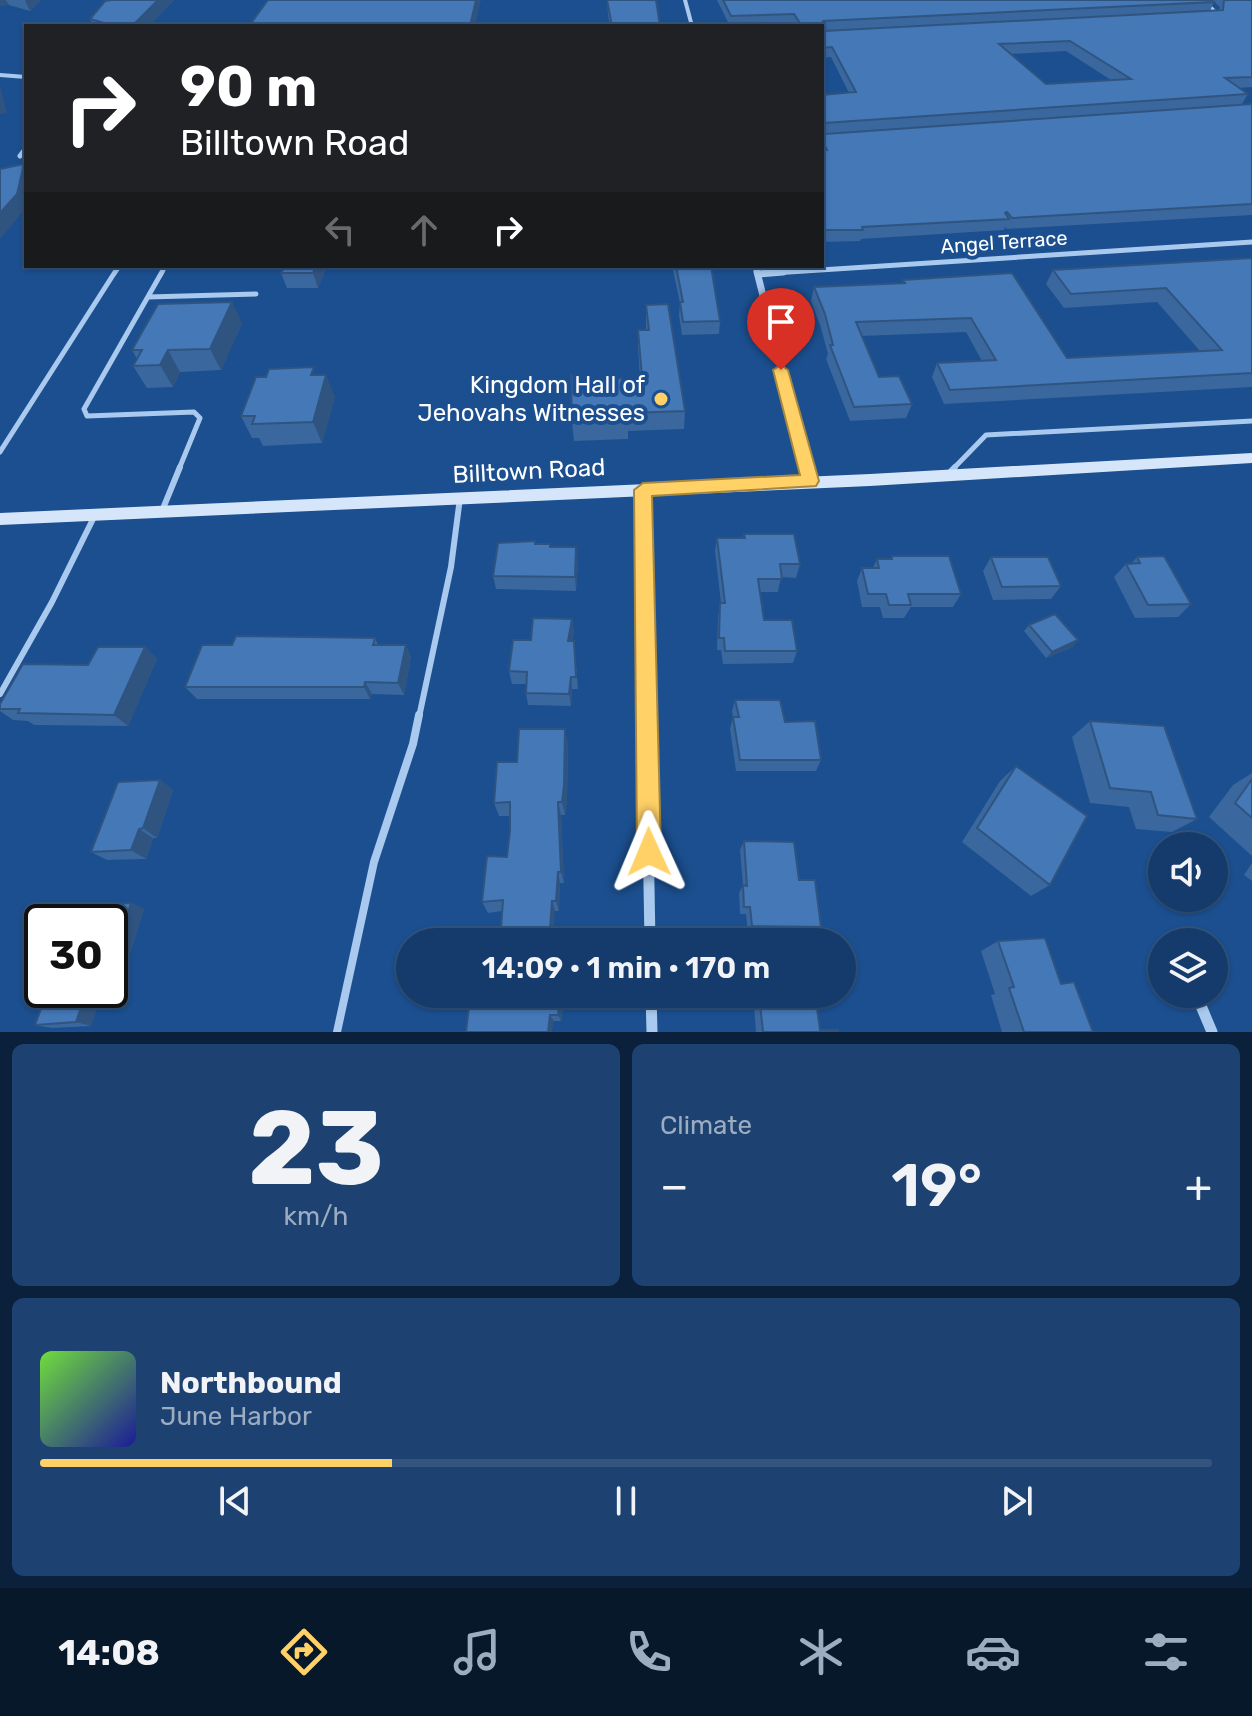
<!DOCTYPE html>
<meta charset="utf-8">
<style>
:root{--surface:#143b6b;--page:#1d4271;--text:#f1f3f6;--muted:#9dadc1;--line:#33557e;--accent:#ffd166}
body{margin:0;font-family:Rubik,sans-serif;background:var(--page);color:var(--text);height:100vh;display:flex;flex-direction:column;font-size:30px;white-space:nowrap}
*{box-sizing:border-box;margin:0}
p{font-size:26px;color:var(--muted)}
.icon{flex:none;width:44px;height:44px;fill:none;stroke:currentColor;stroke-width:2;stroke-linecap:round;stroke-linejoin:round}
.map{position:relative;height:1032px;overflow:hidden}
.details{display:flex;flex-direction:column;gap:12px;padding:12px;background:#0b203b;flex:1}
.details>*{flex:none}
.hud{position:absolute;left:24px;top:24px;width:800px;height:244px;border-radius:0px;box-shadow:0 2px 6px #0004,0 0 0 2px var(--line);background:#202124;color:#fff;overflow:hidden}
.fabs{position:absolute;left:1148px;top:832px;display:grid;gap:16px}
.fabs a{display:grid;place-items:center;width:80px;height:80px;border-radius:50%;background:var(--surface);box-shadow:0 2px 6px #0004,0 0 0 2px var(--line);font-size:40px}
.speed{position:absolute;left:24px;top:904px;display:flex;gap:16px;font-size:40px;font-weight:700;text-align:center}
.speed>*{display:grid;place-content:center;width:104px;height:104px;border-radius:50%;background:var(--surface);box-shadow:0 2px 6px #0004,0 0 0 2px var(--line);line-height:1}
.speed .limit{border:4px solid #111;border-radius:12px;background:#fff;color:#111}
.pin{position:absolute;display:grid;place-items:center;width:68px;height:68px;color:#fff;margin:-82px -34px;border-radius:50% 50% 50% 0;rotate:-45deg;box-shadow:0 0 8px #0007}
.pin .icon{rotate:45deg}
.me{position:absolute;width:88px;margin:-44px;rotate:359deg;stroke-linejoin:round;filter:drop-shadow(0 0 6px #0008)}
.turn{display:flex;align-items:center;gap:28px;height:168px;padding:0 24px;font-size:36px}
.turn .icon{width:104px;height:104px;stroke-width:2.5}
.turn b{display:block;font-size:56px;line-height:68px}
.lanes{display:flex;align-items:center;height:76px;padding:0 24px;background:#0003;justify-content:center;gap:40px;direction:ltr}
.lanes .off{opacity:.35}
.big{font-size:60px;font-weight:600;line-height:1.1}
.details .widget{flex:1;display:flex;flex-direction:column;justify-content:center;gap:12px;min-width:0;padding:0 28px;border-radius:12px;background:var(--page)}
.details .dial{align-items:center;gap:0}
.dial b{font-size:104px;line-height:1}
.song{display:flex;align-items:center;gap:24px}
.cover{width:96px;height:96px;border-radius:12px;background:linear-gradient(135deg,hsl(100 70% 55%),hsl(240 70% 35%))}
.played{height:8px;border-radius:4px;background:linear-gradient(90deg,var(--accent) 30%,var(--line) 30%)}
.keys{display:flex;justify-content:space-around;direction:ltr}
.heat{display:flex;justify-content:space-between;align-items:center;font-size:44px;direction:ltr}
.details .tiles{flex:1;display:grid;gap:12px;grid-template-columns:1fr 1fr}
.widget:last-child{grid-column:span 2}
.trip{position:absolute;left:396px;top:928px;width:460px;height:80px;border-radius:40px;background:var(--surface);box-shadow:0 2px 6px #0004,0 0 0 2px var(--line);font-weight:600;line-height:80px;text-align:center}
.tab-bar{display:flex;height:128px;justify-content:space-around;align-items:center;background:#08182b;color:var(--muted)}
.tab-bar .icon{width:56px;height:56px}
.tab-bar .on{color:var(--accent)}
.tab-bar b{font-size:36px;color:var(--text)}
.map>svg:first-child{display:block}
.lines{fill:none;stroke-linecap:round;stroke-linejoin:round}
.lane-far3{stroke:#a9c9ee;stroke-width:4}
.lane-far2{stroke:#a9c9ee;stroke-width:5}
.lane-far1{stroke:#a9c9ee;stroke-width:6}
.lane{stroke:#a9c9ee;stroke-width:8}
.street-far4{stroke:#a9c9ee;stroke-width:4}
.street-far3{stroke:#a9c9ee;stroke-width:5}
.street-far2{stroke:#a9c9ee;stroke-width:7}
.street-far1{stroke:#a9c9ee;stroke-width:9}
.street{stroke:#a9c9ee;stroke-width:11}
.secondary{fill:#d6e6fa;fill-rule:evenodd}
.wall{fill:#3a679d;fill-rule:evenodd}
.shaded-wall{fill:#305480}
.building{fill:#4478b7;stroke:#305480;stroke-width:2;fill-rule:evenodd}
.route{fill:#ffd166;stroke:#a68842;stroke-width:2}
.poi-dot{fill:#ffd166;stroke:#1b4f8f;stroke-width:3}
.labels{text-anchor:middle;stroke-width:8;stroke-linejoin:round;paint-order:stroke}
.far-street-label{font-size:20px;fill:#fff;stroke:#1b4f8f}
.poi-label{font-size:24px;fill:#fff;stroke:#1b4f8f;text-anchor:end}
.street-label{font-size:24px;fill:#fff;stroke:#1b4f8f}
</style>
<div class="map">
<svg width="1252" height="1032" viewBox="0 0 1252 1032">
<rect width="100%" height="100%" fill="#1b4f8f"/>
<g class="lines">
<!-- lane-far3 -->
<path class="lane-far3" d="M114 274 120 266
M161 274 166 266"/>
<!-- lane-far2 -->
<path class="lane-far2" d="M162 272 84 409 87 416 194 412 200 418 179 469
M148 297 256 294
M0 452 115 272
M953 469 986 435 1252 421"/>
<!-- lane-far1 -->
<path class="lane-far1" d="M948 474 955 467
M162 511 180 467
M0 694 52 602 95 515
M419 717 451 567 460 498"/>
<!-- lane -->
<path class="lane" d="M337 1032 374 862 413 744 419 715"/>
<!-- street-far4 -->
<path class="street-far4" d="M685 0 692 26
M1203 0 1217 14 1212 17
M0 75 26 77"/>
<!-- street-far3 -->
<path class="street-far3" d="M20 156 26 148
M755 266 757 274
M758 274 1252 242"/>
<!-- street-far2 -->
<path class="street-far2" d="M757 272 807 469
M758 274 783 272"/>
<!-- street-far1 -->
<path class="street-far1" d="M806 467 810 481
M643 490 647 717"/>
<!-- street -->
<path class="street" d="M646 715 650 942
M651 994 652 1032
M1196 994 1212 1032"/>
<!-- secondary -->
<path class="secondary" d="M1252 453V463L870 486 0 525V513L870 474Z"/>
</g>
<!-- wall -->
<path class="wall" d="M0 0H41L30 11 9 5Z
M112 0H174L149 26H93L90 19Z
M607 0 660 26H610L608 15Z
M717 0H1252V87L1239 88 1248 94 1242 104H1252V215L1007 229 1005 227 1004 230 861 239 860 241 822 242V95L849 93 831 57 822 58V26H794L793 24 730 26ZM1214 2 1220 7 1219 11H1210ZM1066 51 1111 80 1046 84 1010 54Z
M1252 258V387L944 404 932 377 937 363 982 361 966 332 861 336 879 377 912 404 906 418 850 421 826 359 828 354 821 328 811 301 814 287 903 283V280L1067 358 1200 351 1157 302 1064 308 1046 284 1053 270Z
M327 266 318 288H287L281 273Z
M672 266H711L720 321 719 334 682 335 679 315 680 303Z
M646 305 685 411 684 429 628 431V439L574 441 572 423 595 380 640 378 638 348V330H646Z
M242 323 221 370 180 372 173 387 147 388 133 366 137 359 132 350Z
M317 375 335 396 322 443 263 446 259 438H252L241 416Z
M744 534 800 564 796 578 781 577 778 592H760L764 620 797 651 793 663 723 664 721 650H717L718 616 721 603 715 551 717 538H743Z
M535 541 536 544 550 547 578 561 576 591 496 589 493 576Z
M892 556 961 594 953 607H911L904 618H883L880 607H862L857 581 862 568H873L877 559H890Z
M991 557 1061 586 1051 599 993 600 983 571Z
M1137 557 1191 604 1178 617 1135 618 1114 577 1126 564H1131Z
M572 619 574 632 572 641H574L578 689H572L571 706 528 705 526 693V684H512L509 671 531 640Z
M1029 625 1073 647 1046 658 1024 631Z
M375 638 378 645H406L411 657 404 695 372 694 370 699H197L185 687 232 645Z
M145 647 157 659 128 726 34 725 28 721 13 720 0 711V709L88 665Z
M735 700 785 722 821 760 816 771H736L730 729 733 717 732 711Z
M1090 721 1197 819 1172 832 1136 829 1129 807 1090 803 1072 737Z
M568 744 567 799 565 815H561L564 883H560L559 911H502L488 913 482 902 507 857 510 830V816H499L494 803 517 762Z
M1016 766 1050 885 1031 896 962 842 1000 781Z
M1252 773V856L1209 817 1233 785Z
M160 780 173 790 157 838H153L146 859 107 860 91 852Z
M744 841 799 880 821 927 815 934 748 933 746 914H740L739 893 743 885 740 850Z
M1252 863V881L1244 875Z
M131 903 144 909 124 973 110 974V922Z
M998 941 1061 984 1093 1032H1002L991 995 995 994 981 951Z
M48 990H103L91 1026 52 1028 35 1025Z
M753 994H815L820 1030 838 1032H756Z
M495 995 564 999 561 1021H554Z"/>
<!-- shaded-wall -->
<path class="shaded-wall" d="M0 0H6L9 5 0 6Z
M26 0H41L30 11 25 1Z
M158 0H174L149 26H132Z
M476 0H481L475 26H470Z
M0 86 7 113 0 114Z
M24 164 26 168V208L0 239V213Z
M316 266H327L318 288 313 273Z
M232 302 242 323 221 370 210 349Z
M168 350 180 372 173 387 160 365Z
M326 375 335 396 322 443 313 422Z
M576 547 578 561 576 591 575 577Z
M572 619 574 632 569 654 568 641Z
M1078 640 1073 647 1046 658 1052 652Z
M406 645 411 657 404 695 398 683Z
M145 647 157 659 128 726 114 715Z
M571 677 572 689 571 706 569 694Z
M365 682 372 694 370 699 364 687Z
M565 729 568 744 567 799 565 815 562 802Z
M160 780 173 790 157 838 143 828Z
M558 802 561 815 564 883 561 872Z
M139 829 153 838 146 859 131 850Z
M558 872 560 883 559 911 556 901Z
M552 901 555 911 553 942H549Z
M131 903 144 909 124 973 110 968Z
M87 990H103L91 1026 76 1022Z
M560 994 564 999 561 1021 558 1015Z
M550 1015 554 1021 552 1032H548Z"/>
<!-- building -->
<path class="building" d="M112 0H158L132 26H114L90 19 105 1Z
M268 0H476L470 26H249Z
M607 0H656L660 26H612Z
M723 0H1212L1214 2 823 21 820 26H802L794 14 731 16Z
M1224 0H1252V77L1225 78 1248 94 824 123 822 126V95L856 92 832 47 822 48V30L824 31 1223 10ZM1070 41 1131 79 1046 84 999 44Z
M1252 104V204L1012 218 1007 212 1005 213 1009 219 862 227 863 230H822V150H827L822 140V132L825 134Z
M24 164 17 194 0 213V169Z
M1252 258V373L950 390 937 363 996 360 971 318 856 322 879 377 899 376 912 404 854 407 830 345H833L825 314 814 287 905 283 903 280 1012 273 1067 358 1222 350 1166 288 1071 294 1053 270Z
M285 266H316L313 273H281Z
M676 266H711L720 321 683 322 680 302H683Z
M232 302 210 349 168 350 160 365 133 366 142 350H132L158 304Z
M668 304 685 411 628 413V421L572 423 571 375 595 380 642 377 638 330H649L646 305Z
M314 367 311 375H326L313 422 252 424 255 416H241L256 377H266L269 369Z
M744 534H794L800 564H780L782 579H758L764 620H792L797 651H725L724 638H719L720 603H725L717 538H745Z
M535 541V544H550V547H576L575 577 493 576 498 543Z
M892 556H949L961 594H908L911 605H889L886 594H868L862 568H879L877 559H892Z
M1164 556 1191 604 1148 605 1126 564 1140 563 1137 557Z
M991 557H1048L1061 586 1002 587Z
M1055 614 1078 640 1052 652 1029 625Z
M533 618 572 619 568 641H574L576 677H571L569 694 526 693 527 672 509 671 513 640H531Z
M236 636 375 638 373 645H406L398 683 365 682 364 687H185L202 645H232Z
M98 647H145L114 715 18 713 20 709H0V704L23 664 88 665Z
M735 700H780L785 722 815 721 821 760H740L733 717H739Z
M1090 721 1164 726 1197 819 1158 815 1151 792 1110 788Z
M519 729H565L564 785 562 802H558L561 872H558L556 901H552L549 942H500L503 900 482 902 487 856 507 857 510 830V802L494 803 497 762H517Z
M1016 766 1087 816 1050 885 977 828Z
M1252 779V818L1235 803Z
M160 780 143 828 139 829 131 850 91 852 118 782Z
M744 841 794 842 799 880H815L821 927 752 926 750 907H744L743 885 747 886Z
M131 903 110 968V922H76L83 905Z
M425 933 447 934 445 942H424Z
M1045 938 1061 984 1074 982 1093 1032H1024L1009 988 1014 987 998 941Z
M48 990H87L76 1022 35 1025Z
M495 994H560L558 1015H550L548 1032H466L470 998 495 995Z
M759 994H815L820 1030H838V1032H763Z"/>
<!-- route -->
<path class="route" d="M781 365 788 370 819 481 816 486 652 496 661 852 657 860 649 864 640 860 637 852 634 490 643 483 800 475 773 370Z"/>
<!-- markers -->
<circle class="poi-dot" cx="661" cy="399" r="8"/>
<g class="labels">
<!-- far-street labels -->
<g class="far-street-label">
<text transform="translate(1004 242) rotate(-4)" y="7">Angel Terrace</text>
</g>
<!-- poi labels -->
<g class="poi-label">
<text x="645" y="393">Kingdom Hall of<tspan x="645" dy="28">Jehovahs Witnesses</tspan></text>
</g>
<!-- street labels -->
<g class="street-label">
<text transform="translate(529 471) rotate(-3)" y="8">Billtown Road</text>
</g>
</g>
</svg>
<div class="fabs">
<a><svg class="icon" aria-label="sound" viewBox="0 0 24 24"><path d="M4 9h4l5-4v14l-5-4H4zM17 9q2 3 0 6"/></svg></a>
<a><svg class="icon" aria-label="layers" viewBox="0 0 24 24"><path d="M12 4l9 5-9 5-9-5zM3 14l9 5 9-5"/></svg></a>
</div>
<div class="speed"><div class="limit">30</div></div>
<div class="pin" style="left:781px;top:370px;background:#d93025"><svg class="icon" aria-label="arrive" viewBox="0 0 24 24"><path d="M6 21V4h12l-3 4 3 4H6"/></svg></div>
<svg class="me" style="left:649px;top:852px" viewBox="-20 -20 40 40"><path d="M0-17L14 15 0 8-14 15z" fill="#ffd166" stroke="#fff" stroke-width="4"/></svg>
<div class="trip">14:09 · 1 min · 170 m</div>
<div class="hud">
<div class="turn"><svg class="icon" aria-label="right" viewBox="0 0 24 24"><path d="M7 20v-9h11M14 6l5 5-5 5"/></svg><div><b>90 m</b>Billtown Road</div></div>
<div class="lanes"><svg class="icon off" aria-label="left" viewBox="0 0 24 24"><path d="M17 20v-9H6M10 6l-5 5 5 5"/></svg><svg class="icon off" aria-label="ahead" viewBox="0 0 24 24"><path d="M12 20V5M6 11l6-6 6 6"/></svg><svg class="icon" aria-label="right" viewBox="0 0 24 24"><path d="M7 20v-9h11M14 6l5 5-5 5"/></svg></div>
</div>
</div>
<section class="details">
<div class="tiles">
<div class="widget dial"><b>23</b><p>km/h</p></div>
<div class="widget"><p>Climate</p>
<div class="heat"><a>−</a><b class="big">19°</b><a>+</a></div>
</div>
<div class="widget">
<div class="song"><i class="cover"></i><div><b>Northbound</b><p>June Harbor</p></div></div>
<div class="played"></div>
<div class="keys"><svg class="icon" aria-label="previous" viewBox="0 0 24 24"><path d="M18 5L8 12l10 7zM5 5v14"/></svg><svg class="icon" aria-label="pause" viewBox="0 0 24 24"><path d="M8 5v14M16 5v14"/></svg><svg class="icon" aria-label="next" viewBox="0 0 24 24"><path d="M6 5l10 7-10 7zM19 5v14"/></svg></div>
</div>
</div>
</section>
<nav class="tab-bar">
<b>14:08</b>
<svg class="icon on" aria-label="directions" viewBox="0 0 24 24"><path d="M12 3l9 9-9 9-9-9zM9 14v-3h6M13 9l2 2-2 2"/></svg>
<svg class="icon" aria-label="music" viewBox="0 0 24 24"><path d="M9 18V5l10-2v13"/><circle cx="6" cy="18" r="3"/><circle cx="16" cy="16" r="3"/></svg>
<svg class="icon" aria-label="phone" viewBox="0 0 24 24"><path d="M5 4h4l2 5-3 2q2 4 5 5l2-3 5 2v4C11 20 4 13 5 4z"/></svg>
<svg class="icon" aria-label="climate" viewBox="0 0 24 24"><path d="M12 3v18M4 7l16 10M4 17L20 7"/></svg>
<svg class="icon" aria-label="car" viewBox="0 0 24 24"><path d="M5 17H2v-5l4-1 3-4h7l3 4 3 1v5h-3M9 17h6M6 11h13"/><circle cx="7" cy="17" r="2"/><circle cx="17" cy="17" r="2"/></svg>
<svg class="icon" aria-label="filters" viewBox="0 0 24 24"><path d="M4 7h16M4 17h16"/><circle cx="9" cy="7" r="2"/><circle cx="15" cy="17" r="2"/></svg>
</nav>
